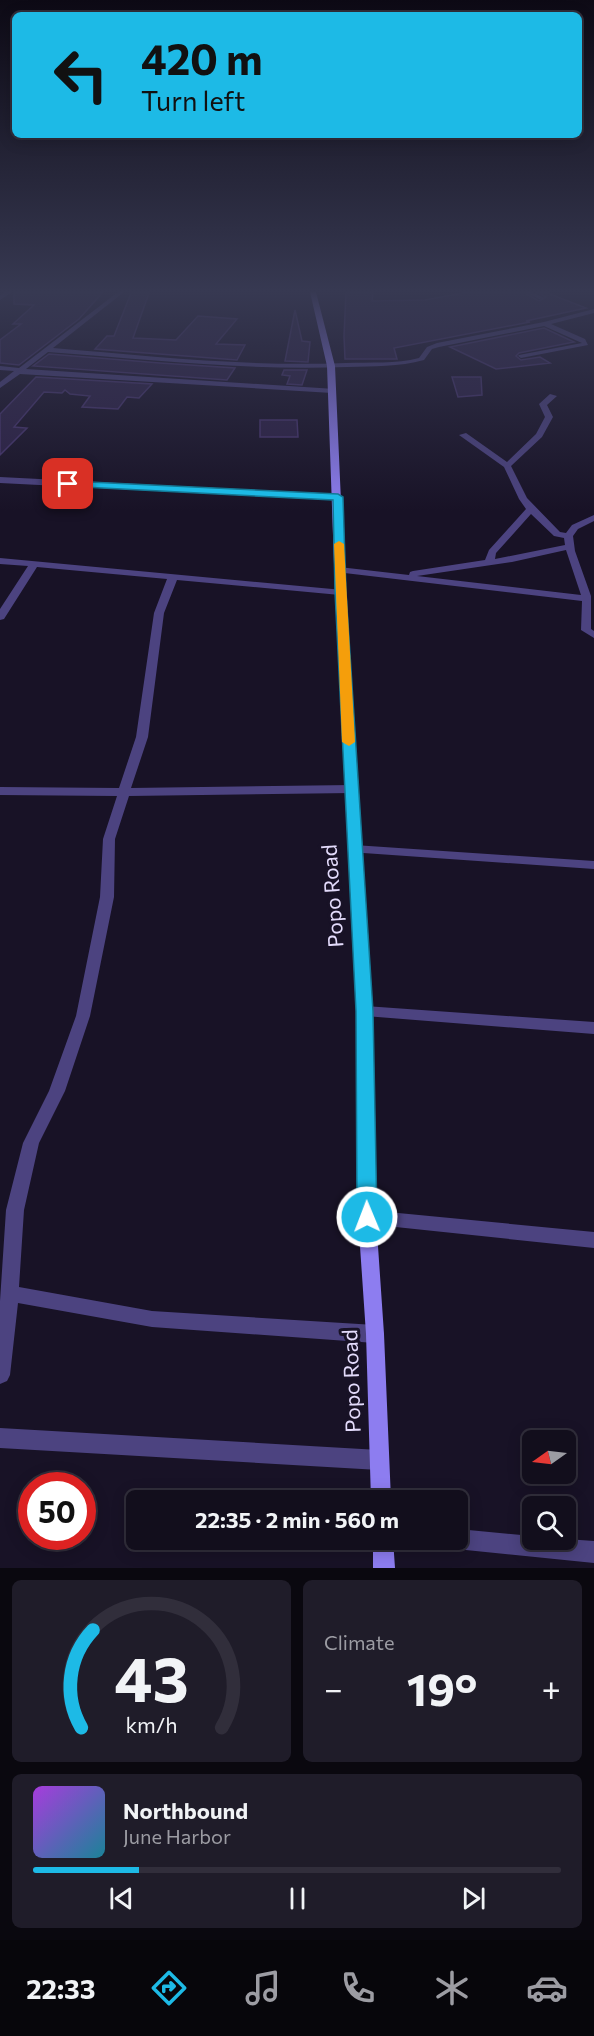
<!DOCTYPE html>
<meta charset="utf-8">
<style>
:root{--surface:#120e1c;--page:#1f1c29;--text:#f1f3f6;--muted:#9c9ca3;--line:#312e3b;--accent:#1dbae6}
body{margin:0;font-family:Commissioner,sans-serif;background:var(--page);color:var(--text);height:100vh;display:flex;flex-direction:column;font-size:22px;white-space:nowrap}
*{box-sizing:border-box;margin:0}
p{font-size:20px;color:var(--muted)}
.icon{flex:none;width:33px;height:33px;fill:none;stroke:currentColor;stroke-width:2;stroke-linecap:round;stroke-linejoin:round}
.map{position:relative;height:1568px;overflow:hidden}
.panel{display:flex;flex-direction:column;gap:12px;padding:12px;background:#0a080f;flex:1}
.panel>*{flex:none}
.top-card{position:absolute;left:12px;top:12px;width:570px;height:126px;border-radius:9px;box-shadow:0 3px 15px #0003,0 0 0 2px var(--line);background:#1dbae6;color:#111;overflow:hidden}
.needle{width:39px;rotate:256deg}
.buttons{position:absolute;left:522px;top:1430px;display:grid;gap:12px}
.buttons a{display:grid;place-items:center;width:54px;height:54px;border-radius:9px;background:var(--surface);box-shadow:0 3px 15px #0003,0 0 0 2px var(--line);font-size:30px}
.speed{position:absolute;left:18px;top:1472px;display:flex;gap:12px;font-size:30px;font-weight:700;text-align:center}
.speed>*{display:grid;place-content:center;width:78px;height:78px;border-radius:50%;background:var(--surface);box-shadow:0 3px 15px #0003,0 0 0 2px var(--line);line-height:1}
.speed .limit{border:9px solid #d22;background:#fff;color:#111}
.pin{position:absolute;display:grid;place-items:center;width:51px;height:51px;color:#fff;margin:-26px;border-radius:12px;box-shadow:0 3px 9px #0006}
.me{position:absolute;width:66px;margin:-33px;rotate:359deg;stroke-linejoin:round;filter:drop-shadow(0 0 4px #0008)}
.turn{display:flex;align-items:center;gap:21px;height:126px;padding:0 30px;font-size:27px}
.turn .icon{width:78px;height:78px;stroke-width:2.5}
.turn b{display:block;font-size:42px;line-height:51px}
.big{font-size:45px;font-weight:700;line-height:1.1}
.panel .card{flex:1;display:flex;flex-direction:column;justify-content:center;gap:9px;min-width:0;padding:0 21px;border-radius:9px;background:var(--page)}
.panel .dial{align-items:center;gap:0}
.dial svg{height:156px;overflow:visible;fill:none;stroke:var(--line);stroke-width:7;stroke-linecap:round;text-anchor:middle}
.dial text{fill:var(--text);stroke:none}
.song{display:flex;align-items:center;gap:18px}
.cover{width:72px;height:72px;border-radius:9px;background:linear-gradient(135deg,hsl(280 70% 55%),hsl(190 70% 35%))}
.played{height:6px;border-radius:3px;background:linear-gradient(90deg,var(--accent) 20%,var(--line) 20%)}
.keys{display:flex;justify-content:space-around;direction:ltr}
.heat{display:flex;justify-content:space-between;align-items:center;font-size:33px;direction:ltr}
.panel .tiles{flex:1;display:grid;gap:12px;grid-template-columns:1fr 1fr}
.card:last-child{grid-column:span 2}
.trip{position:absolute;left:126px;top:1490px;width:342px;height:60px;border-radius:9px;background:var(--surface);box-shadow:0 3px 15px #0003,0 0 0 2px var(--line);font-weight:700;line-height:60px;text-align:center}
.tabs{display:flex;height:96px;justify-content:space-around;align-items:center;background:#07060b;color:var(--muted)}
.tabs .icon{width:42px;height:42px}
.tabs .selected{color:var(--accent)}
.tabs b{font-size:27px;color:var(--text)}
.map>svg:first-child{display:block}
.building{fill:#2c2045;stroke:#47356e;stroke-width:1.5}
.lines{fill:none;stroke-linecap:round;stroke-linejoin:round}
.minor{fill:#4c4380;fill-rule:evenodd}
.secondary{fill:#8d7df0;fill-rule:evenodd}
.route{fill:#1dbae6;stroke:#137996;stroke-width:1.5}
.slow{fill:#f59e0b}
.labels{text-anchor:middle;stroke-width:6;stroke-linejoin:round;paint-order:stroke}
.street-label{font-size:21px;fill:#e3dbfb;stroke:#181226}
</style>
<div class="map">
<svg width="594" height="1568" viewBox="0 0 594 1568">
<rect width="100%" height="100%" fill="#181226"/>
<!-- building -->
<path class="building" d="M14 292H103L79 319 19 365 0 363V340L21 324H13L34 305 14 304Z
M346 292H373L372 301 425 300 468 292H523L539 301 546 297 536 292H545L586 308 526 321 530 322 394 348 397 359H345L344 336Z
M131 293H149L133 338 176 340 198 316 237 319 216 344 245 345 237 360 95 349 107 336H114Z
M295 310 302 341 310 342 308 362 285 361Z
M544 328 574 342 519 353 516 356 521 360 540 357 550 363 496 369 450 347Z
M49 354 160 363 235 368 227 380 33 366Z
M284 370H307L302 385 287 384 290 376 282 375Z
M36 377 152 384 139 398 127 397 118 409 82 407 90 396 70 394 65 390 62 393 44 392 14 427 27 428 0 455V414Z
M452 377H481L482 395 458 397Z
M260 420H297L298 437H260Z"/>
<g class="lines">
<!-- minor -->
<path class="minor" d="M5 292H12L0 300V295Z
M118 292H124L53 348C150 356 248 367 346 363 370 362 396 364 419 358L427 347 437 343 544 322 594 309V313L551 324 585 339 588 345 521 358 518 356 519 355 582 343 544 326 439 347 432 349 424 360C399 367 373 366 347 367 247 371 147 359 48 352L26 369 335 389V393H332L20 374 0 388V382L14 371 0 370V366L19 368Z
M525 292H532L544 298 539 299Z
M550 394 557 396 547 405 553 417 542 437 511 466 527 498 560 532 566 533 572 525 594 515V521L578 529 573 536 575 551 591 596V629L594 631V638L581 630 582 601 336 572V568L339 567 409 575 410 572 413 571 485 560 489 550 526 509 519 499 504 467 459 435 466 433 507 462 536 434 545 417 539 404ZM531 514 554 536 564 538 565 545 495 559 496 553ZM566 550 581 595 417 576 512 562Z
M0 477 338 494 342 497 338 500 0 483Z
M0 558 343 590 345 592 340 595 177 580 164 613 148 737 131 788 352 785 358 789 352 793 129 796 115 839 114 897 90 1016 65 1091 39 1143 24 1210 19 1287 152 1311 375 1325 382 1328 384 1334 382 1340 375 1343 152 1327 18 1303 10 1375 7 1381 0 1384V1301L6 1210 23 1143 49 1091 76 1016 100 897 103 839 117 796 0 795V787L119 788 136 737 154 613 167 579 37 567 4 619 0 620V609L28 566 0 564Z
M354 845 594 861V869L349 852 348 849 349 846Z
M365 1006 594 1022V1034L365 1016 360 1015 358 1011 360 1007Z
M367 1210 594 1232V1248L367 1224 361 1222 358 1217 361 1212Z
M0 1428 379 1450 386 1453 389 1460 386 1467 379 1470 0 1448Z
M458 1529 532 1536V1539H566L594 1541V1563L456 1549 449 1546 446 1539H458Z"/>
<!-- secondary -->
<path class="secondary" d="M310 292H316L335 366 345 592 372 1011 376 1217 384 1334 391 1500H371L366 1334 358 1217V1011L335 592 327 366Z
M373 1539H393L395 1568H373Z"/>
</g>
<!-- sky -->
<linearGradient id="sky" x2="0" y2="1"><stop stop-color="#0d0a15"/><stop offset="0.57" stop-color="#373952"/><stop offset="1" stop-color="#373952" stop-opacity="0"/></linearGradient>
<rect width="594" height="511" fill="url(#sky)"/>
<!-- route -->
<path class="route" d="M68 481 338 494 343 497 346 592 373 1011 377 1217 374 1223 367 1225 360 1223 357 1217 356 1011 335 592 333 500 64 486 63 484Z"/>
<!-- slow -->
<path class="slow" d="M339 541 344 544 355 742 349 746 342 742 334 544Z"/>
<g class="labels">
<!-- street labels -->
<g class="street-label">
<text transform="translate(333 896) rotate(-94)" y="7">Popo Road</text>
<text transform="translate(352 1381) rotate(-92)" y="7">Popo Road</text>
</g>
</g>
</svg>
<div class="buttons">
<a><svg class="needle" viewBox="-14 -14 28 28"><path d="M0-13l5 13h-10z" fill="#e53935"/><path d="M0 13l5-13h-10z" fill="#9c9ca3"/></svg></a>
<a><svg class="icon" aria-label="search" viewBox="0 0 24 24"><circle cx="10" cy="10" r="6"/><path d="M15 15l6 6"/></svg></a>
</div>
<div class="speed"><div class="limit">50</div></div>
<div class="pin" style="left:68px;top:484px;background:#d93025"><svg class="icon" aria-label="arrive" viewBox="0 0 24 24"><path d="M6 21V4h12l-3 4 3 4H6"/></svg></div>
<svg class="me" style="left:367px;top:1217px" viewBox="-20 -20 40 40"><circle r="17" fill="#1dbae6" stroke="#fff" stroke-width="3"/><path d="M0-11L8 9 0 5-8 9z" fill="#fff"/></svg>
<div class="trip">22:35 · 2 min · 560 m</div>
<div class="top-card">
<div class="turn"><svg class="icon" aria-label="left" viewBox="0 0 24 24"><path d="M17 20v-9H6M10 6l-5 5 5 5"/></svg><div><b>420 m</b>Turn left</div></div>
</div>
</div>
<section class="panel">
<div class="tiles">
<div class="card dial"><svg viewBox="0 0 100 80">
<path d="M14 69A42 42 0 1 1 86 69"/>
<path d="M14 69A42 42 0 0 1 20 19" stroke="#1dbae6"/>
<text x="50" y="56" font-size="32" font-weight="700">43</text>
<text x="50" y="72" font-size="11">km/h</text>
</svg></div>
<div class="card"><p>Climate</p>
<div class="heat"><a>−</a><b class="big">19°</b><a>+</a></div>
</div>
<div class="card">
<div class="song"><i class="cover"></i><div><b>Northbound</b><p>June Harbor</p></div></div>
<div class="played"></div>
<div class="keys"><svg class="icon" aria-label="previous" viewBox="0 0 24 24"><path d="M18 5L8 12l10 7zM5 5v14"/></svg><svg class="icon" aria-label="pause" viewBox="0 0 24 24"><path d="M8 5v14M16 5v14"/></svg><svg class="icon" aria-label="next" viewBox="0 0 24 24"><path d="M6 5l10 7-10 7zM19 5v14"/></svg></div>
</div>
</div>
</section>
<nav class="tabs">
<b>22:33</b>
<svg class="icon selected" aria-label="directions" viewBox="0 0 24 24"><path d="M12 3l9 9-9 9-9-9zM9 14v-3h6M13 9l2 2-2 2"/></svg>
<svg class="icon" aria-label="music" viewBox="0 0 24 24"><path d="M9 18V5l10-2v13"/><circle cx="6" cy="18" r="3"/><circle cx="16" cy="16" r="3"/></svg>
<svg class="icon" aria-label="phone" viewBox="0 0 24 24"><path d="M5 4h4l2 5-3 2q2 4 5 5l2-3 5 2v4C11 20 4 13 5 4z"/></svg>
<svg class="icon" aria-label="climate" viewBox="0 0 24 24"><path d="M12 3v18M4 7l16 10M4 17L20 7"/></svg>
<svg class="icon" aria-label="car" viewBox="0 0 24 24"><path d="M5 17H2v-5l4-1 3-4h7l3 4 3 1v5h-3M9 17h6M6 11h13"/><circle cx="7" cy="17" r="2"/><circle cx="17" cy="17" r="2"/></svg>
</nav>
